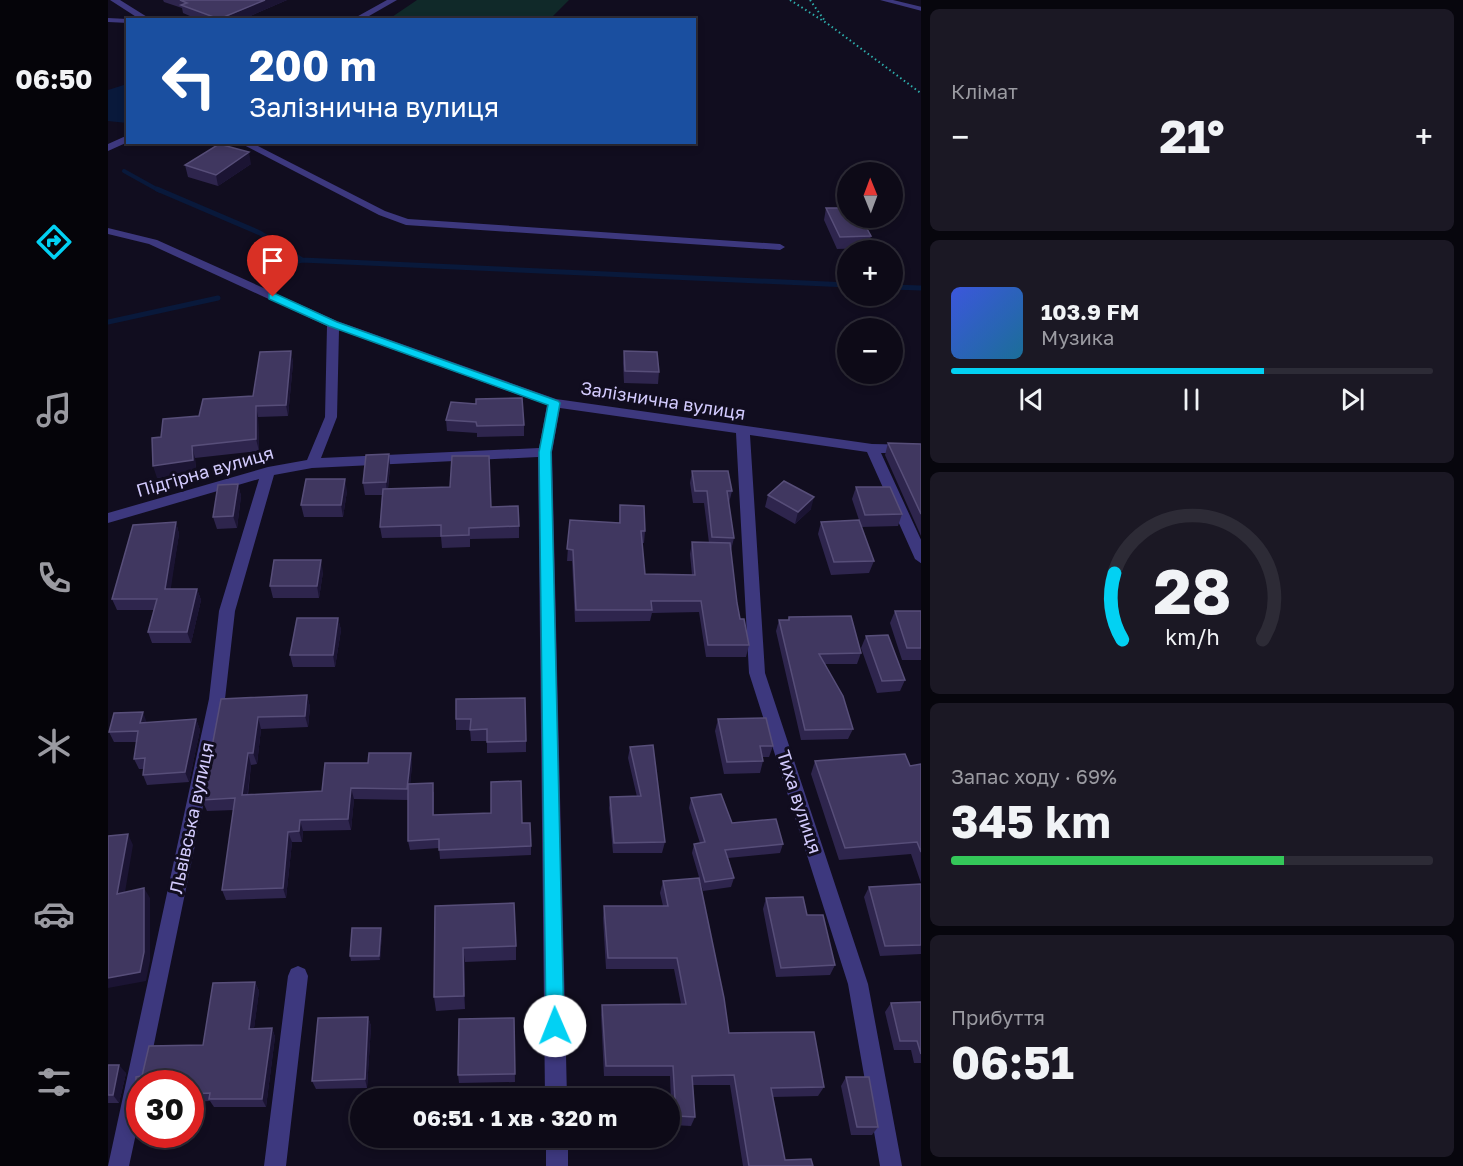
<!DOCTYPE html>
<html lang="uk">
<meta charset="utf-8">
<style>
:root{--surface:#0d0a17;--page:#1b1824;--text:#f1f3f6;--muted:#9a9aa1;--line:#2d2b36;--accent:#02d1f3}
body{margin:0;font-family:"Golos Text",sans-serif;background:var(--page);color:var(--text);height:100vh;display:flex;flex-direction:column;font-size:22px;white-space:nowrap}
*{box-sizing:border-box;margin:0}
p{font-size:20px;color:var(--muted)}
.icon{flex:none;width:33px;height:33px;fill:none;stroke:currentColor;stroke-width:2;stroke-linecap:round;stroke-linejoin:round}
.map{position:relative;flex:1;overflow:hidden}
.details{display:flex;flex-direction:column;gap:9px;padding:9px;background:#07060d;width:542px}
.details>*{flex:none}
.top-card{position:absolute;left:18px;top:18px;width:570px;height:126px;border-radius:0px;box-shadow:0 3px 9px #0003,0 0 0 2px var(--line);background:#1a4fa0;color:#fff;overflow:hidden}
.needle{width:39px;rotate:359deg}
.buttons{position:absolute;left:729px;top:162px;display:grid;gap:12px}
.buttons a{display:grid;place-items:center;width:66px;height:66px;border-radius:50%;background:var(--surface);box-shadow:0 3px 9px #0003,0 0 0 2px var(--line);font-size:30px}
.speed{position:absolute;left:18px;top:1070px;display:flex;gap:12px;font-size:30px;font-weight:700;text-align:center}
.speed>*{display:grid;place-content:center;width:78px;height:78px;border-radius:50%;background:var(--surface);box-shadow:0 3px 9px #0003,0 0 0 2px var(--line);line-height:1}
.speed .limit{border:9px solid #d22;background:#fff;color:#111}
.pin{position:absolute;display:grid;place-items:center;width:51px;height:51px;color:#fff;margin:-62px -26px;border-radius:50% 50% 50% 0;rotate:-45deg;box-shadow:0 0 6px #0007}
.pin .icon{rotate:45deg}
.me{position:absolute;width:66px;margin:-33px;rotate:359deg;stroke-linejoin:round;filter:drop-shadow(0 0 4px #0008)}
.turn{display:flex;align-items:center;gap:21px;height:126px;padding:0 24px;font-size:27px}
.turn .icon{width:78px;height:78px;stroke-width:2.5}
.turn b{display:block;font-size:42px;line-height:51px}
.big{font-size:45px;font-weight:700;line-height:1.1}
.details .tile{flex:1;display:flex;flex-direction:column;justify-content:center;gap:9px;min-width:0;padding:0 21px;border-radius:9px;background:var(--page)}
.details .dial{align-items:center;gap:0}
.dial svg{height:156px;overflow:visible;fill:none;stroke:var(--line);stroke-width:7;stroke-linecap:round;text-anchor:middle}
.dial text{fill:var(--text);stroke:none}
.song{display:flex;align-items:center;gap:18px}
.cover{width:72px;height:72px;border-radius:9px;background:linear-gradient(135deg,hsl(230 70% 55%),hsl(200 70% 35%))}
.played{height:6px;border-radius:3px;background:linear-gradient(90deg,var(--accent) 65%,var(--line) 65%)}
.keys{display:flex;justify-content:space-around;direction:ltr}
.heat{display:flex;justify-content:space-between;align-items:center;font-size:33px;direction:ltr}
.charge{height:9px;border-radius:4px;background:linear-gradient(90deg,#34c759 69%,var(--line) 0)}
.trip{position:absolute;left:242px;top:1088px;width:330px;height:60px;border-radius:30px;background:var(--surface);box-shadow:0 3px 9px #0003,0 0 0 2px var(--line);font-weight:700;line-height:60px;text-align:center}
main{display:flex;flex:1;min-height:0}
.menu{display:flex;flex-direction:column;width:108px;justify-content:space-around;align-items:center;background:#050409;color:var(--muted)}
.menu .icon{width:42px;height:42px}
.menu .current{color:var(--accent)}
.menu b{font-size:27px;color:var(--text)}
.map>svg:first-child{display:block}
.green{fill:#102929}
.water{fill:#09193b}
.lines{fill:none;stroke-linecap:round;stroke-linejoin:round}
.stream-far1{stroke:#09193b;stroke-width:4}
.stream{stroke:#09193b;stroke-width:5}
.path{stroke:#2eafad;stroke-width:2;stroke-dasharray:1.5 3;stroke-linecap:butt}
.service{fill:#3d387e;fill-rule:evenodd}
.minor{fill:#3d387e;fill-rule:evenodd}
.wall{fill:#2e254d}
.shaded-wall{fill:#1b1433}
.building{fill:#403760;stroke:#574e79;stroke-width:1.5}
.route{fill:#02d1f3;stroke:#01889e;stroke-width:1.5}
.labels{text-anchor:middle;stroke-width:6;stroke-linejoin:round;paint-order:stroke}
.street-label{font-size:18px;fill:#d3cbfe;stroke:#110d1f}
</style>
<main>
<nav class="menu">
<b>06:50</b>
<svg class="icon current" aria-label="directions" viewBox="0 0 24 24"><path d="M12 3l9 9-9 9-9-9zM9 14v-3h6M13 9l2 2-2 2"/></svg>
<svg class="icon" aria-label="music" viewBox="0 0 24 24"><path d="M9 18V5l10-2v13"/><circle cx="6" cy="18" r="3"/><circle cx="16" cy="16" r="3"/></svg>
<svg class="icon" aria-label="phone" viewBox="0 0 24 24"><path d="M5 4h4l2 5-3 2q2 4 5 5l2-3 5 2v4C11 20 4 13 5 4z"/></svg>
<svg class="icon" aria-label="climate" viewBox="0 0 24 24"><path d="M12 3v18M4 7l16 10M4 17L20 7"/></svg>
<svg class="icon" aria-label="car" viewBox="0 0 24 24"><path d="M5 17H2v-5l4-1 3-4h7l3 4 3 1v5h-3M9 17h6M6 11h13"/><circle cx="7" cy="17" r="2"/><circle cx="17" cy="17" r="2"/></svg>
<svg class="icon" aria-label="filters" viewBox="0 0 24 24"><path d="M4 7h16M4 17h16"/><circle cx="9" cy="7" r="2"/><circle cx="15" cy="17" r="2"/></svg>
</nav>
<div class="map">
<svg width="814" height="1166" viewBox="0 0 814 1166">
<rect width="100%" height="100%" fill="#110d1f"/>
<!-- green -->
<path class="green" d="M309 0H461L442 19H281Z"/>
<!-- water -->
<path class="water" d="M19 84V123L0 121V90Z"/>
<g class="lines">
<!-- stream-far1 -->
<path class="stream-far1" d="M16 171 52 191"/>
<!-- stream -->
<path class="stream" d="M49 189 152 233 194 260
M161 269 194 260 740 285
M784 287 814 288
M0 322 110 298"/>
<!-- path -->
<path class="path" d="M682 0 720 24 814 94
M702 0 717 21"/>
<!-- service -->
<path class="service" d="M772 0H785L814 7V11Z
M0 18 20 19 23 20H20V23L0 22Z
M130 142H142L277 211 300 219 672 244 677 247 672 250 298 225 271 215Z"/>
<!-- minor -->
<path class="minor" d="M2 0H12L44 20H33Z
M279 0H289L254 20H243Z
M20 135V142L0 151V144Z
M0 228 49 240 229 321 448 399 764 444 814 445V453H773L814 542V564L807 559 759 452 642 435 657 673 760 984 794 1166H772L740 984 641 673 628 433 452 408 444 452 459 1098H437L430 457 204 468 166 475 127 611 117 699 38 1083H32V1115L21 1166H0L101 699 111 611 151 479 0 523V513L160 467 199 460 217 417 219 326 41 244 0 234ZM231 330 439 405 431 448 213 458 229 417Z
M190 966 197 969 200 976 178 1166H156L180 976 183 969Z
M438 1137H460V1166H438Z"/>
</g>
<!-- wall -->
<path class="wall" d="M55 0H179L133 20H91L75 13 74 8 56 2Z
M143 164 110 186 80 177 77 165Z
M718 208 763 236 760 248 729 249 716 220Z
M183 351 185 363 180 416 150 417 151 451 87 458 88 471 49 478 53 437 91 416 145 396Z
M516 351 551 372 550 384 516 383 515 363Z
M338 420 416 425V436L369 437V433L339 431Z
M780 443 813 444V536L777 455Z
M282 466 280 489 383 507 411 526V538L362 539V547L334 548 333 537 274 538 272 527 274 495H257L255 483Z
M584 471 624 491 621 503 626 538 623 550H622L629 603 632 619 641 645 638 657H598L591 612 544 613 542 621 467 622 464 561H459L462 520 511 523 512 505 537 531 536 543H534L537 574 584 575 582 554 584 542 601 543 596 503H585L582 483Z
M130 484 133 496 129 528 109 529 105 517Z
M748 487 794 514 790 526 753 527 766 561 761 573 723 575 710 534 713 522 751 520 744 499Z
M239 491 235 517H196L193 505Z
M660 495 703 509 687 524 657 507Z
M68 522 71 534 62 589H89L93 600 83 643H44L40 632 46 610H9L4 599Z
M215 572 211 598H165L162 586Z
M787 611H813V660H794L782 623Z
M681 617 753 653 749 664H717L745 729 740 739 693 740 668 631 671 620H680Z
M230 618 233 630 227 667H185L182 655Z
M758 636 797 680 792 691 769 693 753 648Z
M199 695 202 707 200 727 153 729 149 764 143 765 140 795 214 791 260 763 303 753 304 765 302 784 326 792V815L414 823 423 846V855L332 859 331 848 302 850 300 841V800L246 799 243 830 195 831 194 842H184L178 898 118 900 114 890 126 810 99 811 94 800 113 699Z
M348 699 418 741V752L379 753V741H363L362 730H348Z
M88 719 92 730 81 782 39 785 35 775 36 769H31L26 759 29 742H6L1 732 39 723Z
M610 719 665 746 661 757H654L655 761 652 773 616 774 607 731Z
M522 747 557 842 554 853H505L501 808 502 797H529L520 758Z
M707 761 802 766 813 764V883L803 854 731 860 703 774Z
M583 798 624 823 675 844 672 853 620 858 626 878 623 887 595 891 584 853 586 844 592 843 581 808Z
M555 881 621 1033 716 1087 710 1096 665 1097 677 1160 705 1166H635L622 1085H585L587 1117 583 1126 564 1125 562 1076H496L493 1015 494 1005 573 1004 566 969H498L495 918 496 906H555L552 893Z
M813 884V954L772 956 756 897 761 887Z
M658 898 699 915 727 965 722 975 668 977 655 909Z
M327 906 408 946V960L357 962V1009L328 1011 326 997Z
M274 933 272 960 243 961 242 956Z
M147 982 151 991 146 1028H164L167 1037 158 1107H106L102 1101 82 1102V1083H32V1099L28 1095V1077L34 1076 41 1046 95 1045 105 983Z
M813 1002V1063H806L803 1050H786L777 1012 783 1003Z
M260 1017 263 1026 259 1088 208 1089 204 1081Z
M406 1018 407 1082 351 1083 350 1075Z
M0 1065 18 1073 11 1103H0Z
M738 1077 770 1127 764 1135H743L733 1086Z"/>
<!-- shaded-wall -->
<path class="shaded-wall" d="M157 0H179L133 20H111Z
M141 152 143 164 110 186 108 175Z
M183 351 185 363 180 416 178 405Z
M148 406 150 417 151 451 148 439Z
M84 446 87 458 88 471 49 478 45 466Z
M281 454 282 466 279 495 278 482Z
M237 479 239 491 235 517 233 505Z
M130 484 133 496 129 528 125 516Z
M706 497 703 509 687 524 690 512Z
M68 522 71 534 61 601 57 589Z
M213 560 215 572 211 598 209 586Z
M89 589 93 600 83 643 79 632Z
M230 618 233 630 227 667 225 655Z
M199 695 202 707 200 727 197 716Z
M35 712 39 723H32Z
M150 717 153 729 149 764 145 753Z
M88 719 92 730 81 782 77 772Z
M140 753 143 765 138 806 134 795Z
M303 753 304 765 301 800 299 789Z
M243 788 246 799 243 830 240 819Z
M192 820 195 831 194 842 191 831Z
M180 832 184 842 178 898 175 888Z
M20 834 25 845 15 904 9 894Z
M36 888 42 898V961L38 981 0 988V978Z
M273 928 274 933 272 960 271 956Z
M355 948 357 962V1009L356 996Z
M147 982 151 991 145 1037 141 1029Z
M260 1017 263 1026 259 1088 257 1079Z
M164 1028 167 1037 158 1107 154 1099Z
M11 1065 18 1073 11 1103 5 1095Z"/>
<!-- building -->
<path class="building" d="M72 0H157L111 19 73 5 79 3Z
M111 144 141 152 108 175 77 165Z
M718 208H740V218H753L763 236 732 237Z
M183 351 178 405 148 406V439L84 446 85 460 45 466 44 438 53 437 55 419 91 416 95 399 145 396 152 352Z
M516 351 549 352 551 372 517 371Z
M414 398 416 425 369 426 368 422 338 420 343 402 368 404V399Z
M780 443 813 444V514Z
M281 454 278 482 255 483 258 455Z
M344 456H381L383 507 410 506 411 526 361 528V535L333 536V525L272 527 275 489 342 487Z
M584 471H620L624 491H619L626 538 604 537 599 491H587Z
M198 479H237L233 505H193Z
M676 481 706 497 690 512 660 495Z
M130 484 125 516 105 517 110 485Z
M748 487H782L794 514 757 515Z
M512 505 536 506 537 531H533L537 574 587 575 584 542 622 543 629 603 632 619H636L641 645H600L593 601H543L544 610H468L465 550 459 549 462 520 512 523Z
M751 520 766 561 726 562 713 522Z
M68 522 57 589H89L79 632H40L49 599H4L25 525Z
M166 560H213L209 586H162Z
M787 611H813V648H799Z
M743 616 753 653 711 654 735 696 745 729 697 730 671 620H681V617Z
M189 618H230L225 655H182Z
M780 635 797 680 774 681 758 636Z
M199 695 197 716 150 717 145 753H140L134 795 214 791 217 763H260L261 753H303L299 789 243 788 240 819 192 820 191 831 180 832 175 888 114 890 127 798 94 800 113 699Z
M417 698 418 741 379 742V729L362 730 363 719H348V699Z
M35 712 32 723 88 719 77 772 35 775 37 758 26 759 30 731 1 732 6 713Z
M658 718 665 746H652L655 761 619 762 610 719Z
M545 745 557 842 506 843 502 797 533 796 522 747Z
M797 754 802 766 813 764V852L809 842 737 848 707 761Z
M413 781 414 823H422L423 846 331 850V839L300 841V784L325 783V815L383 813V782Z
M613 794 624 823 668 819 675 844 617 850 626 878 597 882 586 844 597 842 583 798Z
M20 834 9 894 36 888V952L32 972 0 978V836Z
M591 878 616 998 621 1033 706 1032 716 1087 663 1088 677 1160 703 1159 705 1166H641L626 1075 584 1076 587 1117 568 1116 565 1066H498L494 1005 578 1004 569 958H500L496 906H560L555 881Z
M813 884V945L777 946 761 887Z
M695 897 699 915H715L727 965 673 968 658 898Z
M406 903 408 946 355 948 356 996 326 997 327 906Z
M244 928H273L271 956H242Z
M147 982 141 1029 164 1028 154 1099H101L102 1093 82 1094V1083H32V1095H28V1077L34 1076 41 1046 95 1045 105 983Z
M813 1002V1054L809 1041H792L783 1003Z
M260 1017 257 1079 204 1081 210 1018Z
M406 1018 407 1074 350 1075 351 1019Z
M0 1065H11L5 1095H0Z
M738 1077H761L770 1127H749Z"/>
<!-- route -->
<path class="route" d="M161 294H168L229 322 450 401 452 403 443 452 456 1026 453 1033 447 1036 440 1033 438 1026 431 452 440 405 221 326 161 299Z"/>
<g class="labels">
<!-- street labels -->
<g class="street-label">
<text transform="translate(555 401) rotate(9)" y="6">Залізнична вулиця</text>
<text transform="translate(97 472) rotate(-16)" y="6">Підгірна вулиця</text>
<text transform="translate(691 802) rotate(72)" y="6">Тиха вулиця</text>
<text transform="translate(84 818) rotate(-78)" y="6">Львівська вулиця</text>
</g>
</g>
</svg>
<div class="buttons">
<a><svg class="needle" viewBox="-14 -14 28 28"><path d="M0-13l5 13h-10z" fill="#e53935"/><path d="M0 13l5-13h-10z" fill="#9a9aa1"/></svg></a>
<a>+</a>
<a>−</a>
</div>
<div class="speed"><div class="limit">30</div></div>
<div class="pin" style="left:165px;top:297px;background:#d93025"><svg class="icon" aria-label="arrive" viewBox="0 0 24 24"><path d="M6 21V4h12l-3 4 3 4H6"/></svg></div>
<svg class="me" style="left:447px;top:1026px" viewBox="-20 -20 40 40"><circle r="19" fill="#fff"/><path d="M0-13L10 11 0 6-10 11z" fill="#02d1f3"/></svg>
<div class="trip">06:51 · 1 хв · 320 m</div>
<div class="top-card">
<div class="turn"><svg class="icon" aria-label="left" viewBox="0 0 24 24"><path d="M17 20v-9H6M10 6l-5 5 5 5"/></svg><div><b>200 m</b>Залізнична вулиця</div></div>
</div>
</div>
<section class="details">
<div class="tile"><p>Клімат</p>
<div class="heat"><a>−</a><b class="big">21°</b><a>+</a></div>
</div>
<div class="tile">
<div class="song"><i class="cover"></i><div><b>103.9 FM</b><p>Музика</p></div></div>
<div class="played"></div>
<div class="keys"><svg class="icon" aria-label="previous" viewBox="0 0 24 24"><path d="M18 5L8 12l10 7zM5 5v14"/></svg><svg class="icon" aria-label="pause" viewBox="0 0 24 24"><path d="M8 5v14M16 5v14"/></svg><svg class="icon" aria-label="next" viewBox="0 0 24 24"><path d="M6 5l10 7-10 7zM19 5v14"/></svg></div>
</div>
<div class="tile dial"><svg viewBox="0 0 100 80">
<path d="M14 69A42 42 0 1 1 86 69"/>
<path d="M14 69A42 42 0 0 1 10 35" stroke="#02d1f3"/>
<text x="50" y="56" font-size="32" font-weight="700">28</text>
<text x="50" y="72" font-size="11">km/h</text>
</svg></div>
<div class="tile"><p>Запас ходу · 69%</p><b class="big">345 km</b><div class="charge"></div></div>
<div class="tile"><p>Прибуття</p><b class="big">06:51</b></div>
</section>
</main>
